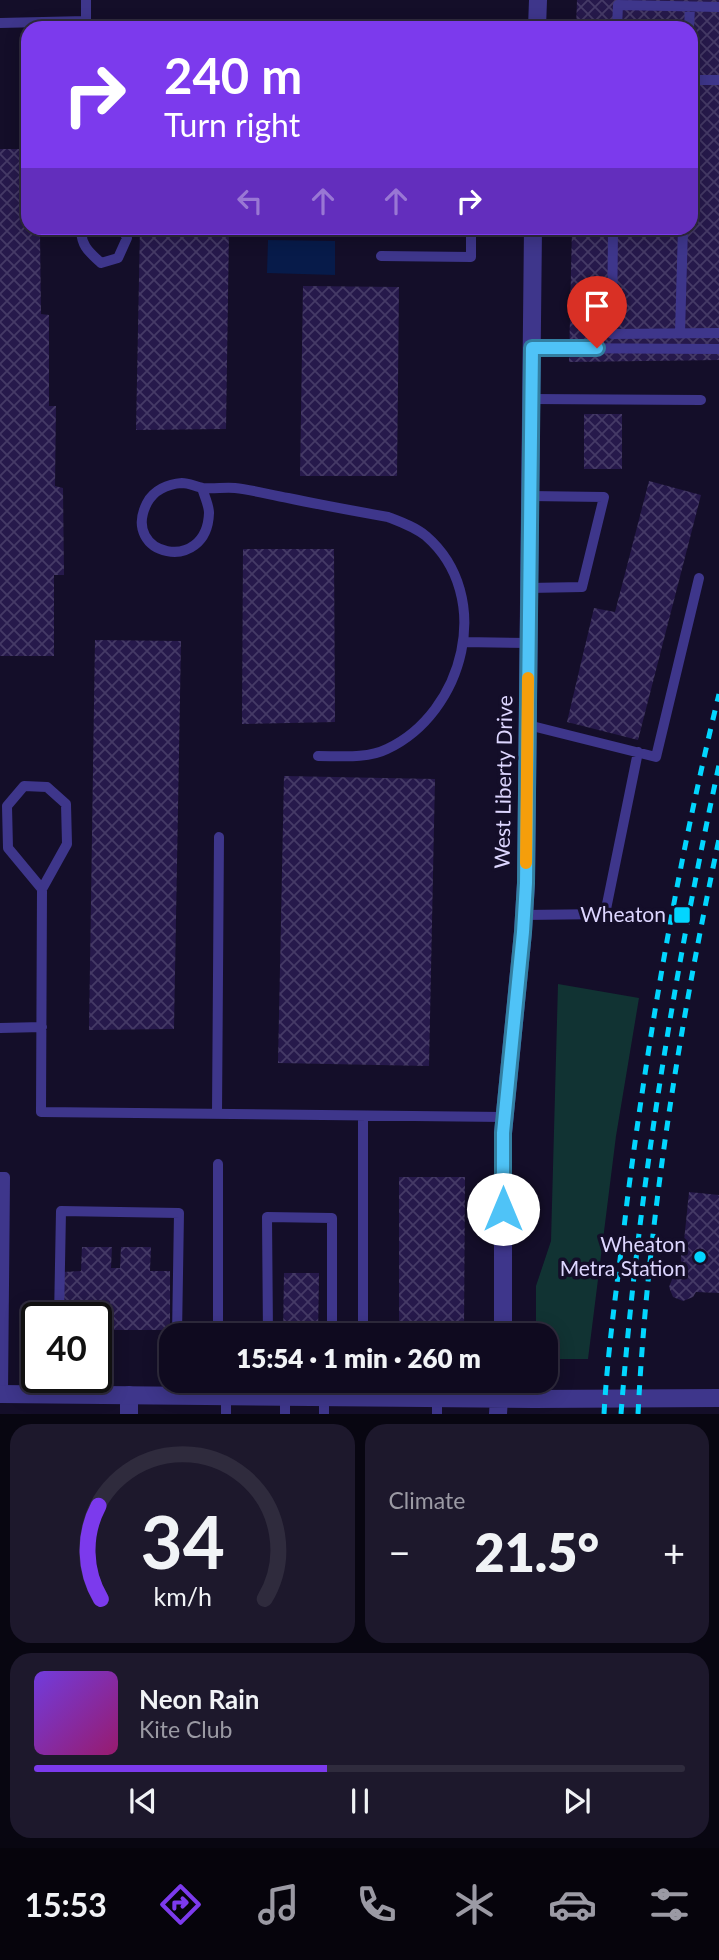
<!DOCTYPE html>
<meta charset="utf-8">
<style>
:root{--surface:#0f0a1f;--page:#1d182c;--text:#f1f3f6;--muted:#9b9aa4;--line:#2f2b3d;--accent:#7c3aed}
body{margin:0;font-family:Lato,sans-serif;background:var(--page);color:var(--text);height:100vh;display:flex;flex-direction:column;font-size:26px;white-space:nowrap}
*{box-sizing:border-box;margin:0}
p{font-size:23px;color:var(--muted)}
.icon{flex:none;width:38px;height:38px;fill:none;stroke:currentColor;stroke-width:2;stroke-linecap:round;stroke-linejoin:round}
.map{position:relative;height:1414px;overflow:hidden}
.details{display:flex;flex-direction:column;gap:10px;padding:10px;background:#080611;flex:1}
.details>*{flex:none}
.top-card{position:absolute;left:21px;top:21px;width:677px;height:214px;border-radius:21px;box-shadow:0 4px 18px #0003,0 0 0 2px var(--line);background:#7c3aed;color:#fff;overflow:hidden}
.speed{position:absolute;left:21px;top:1302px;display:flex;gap:14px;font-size:35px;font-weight:700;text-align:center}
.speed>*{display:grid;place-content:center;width:91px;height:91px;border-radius:50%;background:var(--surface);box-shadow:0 4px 18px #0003,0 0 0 2px var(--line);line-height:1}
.speed .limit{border:4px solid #111;border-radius:10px;background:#fff;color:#111}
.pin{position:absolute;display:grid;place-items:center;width:60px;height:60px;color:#fff;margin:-72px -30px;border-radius:50% 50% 50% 0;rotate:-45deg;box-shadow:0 0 7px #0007}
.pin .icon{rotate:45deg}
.me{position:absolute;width:77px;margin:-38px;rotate:0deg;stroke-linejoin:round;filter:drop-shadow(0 0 5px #0008)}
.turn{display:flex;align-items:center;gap:24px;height:147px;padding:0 28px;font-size:32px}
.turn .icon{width:91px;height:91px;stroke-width:2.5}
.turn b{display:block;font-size:49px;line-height:60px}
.lanes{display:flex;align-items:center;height:66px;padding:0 28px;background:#0003;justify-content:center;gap:35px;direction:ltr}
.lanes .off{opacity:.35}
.big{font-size:52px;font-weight:800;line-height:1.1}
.details .widget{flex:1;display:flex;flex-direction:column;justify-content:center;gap:10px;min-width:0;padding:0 24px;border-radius:21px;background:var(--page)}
.details .dial{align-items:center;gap:0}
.dial svg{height:182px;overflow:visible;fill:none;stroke:var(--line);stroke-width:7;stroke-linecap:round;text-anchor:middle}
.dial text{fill:var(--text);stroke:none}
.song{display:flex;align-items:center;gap:21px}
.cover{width:84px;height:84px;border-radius:10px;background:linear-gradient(135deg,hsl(260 70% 55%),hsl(320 70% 35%))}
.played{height:7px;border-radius:4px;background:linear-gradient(90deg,var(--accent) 45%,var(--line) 45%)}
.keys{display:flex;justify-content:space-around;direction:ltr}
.heat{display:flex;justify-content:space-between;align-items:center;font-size:38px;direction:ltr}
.details .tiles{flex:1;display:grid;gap:10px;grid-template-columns:1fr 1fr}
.widget:last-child{grid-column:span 2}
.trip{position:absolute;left:159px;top:1323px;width:399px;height:70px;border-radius:21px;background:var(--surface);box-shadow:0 4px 18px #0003,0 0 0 2px var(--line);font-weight:800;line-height:70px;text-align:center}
.menu{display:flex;height:112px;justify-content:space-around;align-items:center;background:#06040c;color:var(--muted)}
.menu .icon{width:49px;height:49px}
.menu .selected{color:var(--accent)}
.menu b{font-size:32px;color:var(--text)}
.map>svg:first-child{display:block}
.green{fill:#133}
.water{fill:#071b4a}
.building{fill:url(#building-cross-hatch)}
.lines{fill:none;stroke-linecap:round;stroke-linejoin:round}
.service{stroke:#3e368b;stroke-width:10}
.minor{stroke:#3e368b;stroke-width:18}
.tertiary{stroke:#3e368b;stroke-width:18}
.rail{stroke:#02d6ff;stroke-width:5;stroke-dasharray:10 9;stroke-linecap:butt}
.route-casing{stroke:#337fa1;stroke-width:18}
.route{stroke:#4fc3f7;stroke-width:12}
.slow{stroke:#f59e0b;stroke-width:12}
.poi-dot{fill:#02d6ff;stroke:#140e29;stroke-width:2.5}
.labels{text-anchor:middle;stroke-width:7;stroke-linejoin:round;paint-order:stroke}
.street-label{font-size:21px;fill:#ddd6ff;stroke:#140e29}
.poi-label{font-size:21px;fill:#ddd6ff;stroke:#140e29;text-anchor:end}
</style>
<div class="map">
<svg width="719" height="1414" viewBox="0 0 719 1414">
<defs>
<pattern id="building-cross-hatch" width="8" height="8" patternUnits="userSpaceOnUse" patternTransform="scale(1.75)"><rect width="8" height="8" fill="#26194b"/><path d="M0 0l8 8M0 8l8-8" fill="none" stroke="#453a66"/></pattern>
</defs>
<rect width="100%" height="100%" fill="#140e29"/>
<!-- green -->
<path class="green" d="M558 984 639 998 616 1136 588 1359H546V1335H536V1286L551 1241Z"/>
<!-- water -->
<path class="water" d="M268 240 335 241V275L267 273Z"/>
<!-- building -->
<path class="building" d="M577 0H719V360L569 362 572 228H691V28H576Z
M0 149H28V228H31L30 231 40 233 41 314 49 315V406H56L55 486 63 488 64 575H54V656H0Z
M140 228H229L226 429 136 430Z
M303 286 399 287 397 476H300Z
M584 414H622V469H584Z
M649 481 701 495 638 740 567 722 594 608 615 612Z
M243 549H334L335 722 242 724Z
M95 640 181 641 174 1029 89 1030Z
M284 776 435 779 429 1066 278 1063Z
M399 1177H465L464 1330H399Z
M689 1192 719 1195V1293L696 1292 693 1297 683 1301 673 1297 669 1287 673 1277 681 1273V1241H684Z
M82 1247H112L111 1268H120L121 1247H151L150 1271H170V1330H96V1318H62L63 1272 81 1271Z
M284 1273H319L318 1335H283Z"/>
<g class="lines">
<!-- service -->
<path class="service" d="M86 0V28
M0 23 86 21
M617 28 618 5 719 7
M689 28 690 7
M691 80H719
M82 228C79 244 90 253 101 263L118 258 127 238 122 228
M613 228 612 334 719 333
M381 256 471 257V228
M680 333 683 228
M532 348 719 349
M532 399 701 400
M202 488C204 495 209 505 209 513 207 575 120 556 147 503 154 490 168 484 182 483 189 483 196 487 203 488 214 489 225 487 235 488 253 490 271 495 288 498 321 505 354 511 388 517 401 522 415 527 426 536 495 596 464 713 387 749 367 759 340 756 318 756
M529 588 582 587 604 497 530 496
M463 642 529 643
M528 725 656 757 699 578
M42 889 8 848 7 806 24 786 47 787 66 804 67 844 42 889 41 1112 504 1117
M524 915 605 914 638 752
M0 1028 42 1027
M217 1114 219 837
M0 1177H5L3 1394
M59 1318 61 1211 179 1213 177 1335
M218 1335V1164
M268 1335 267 1217 332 1218V1335
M363 1335V1117
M58 1395V1377
M176 1396V1381
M218 1396V1381
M226 1396V1414
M267 1396V1381
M324 1397V1414
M332 1397V1381
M361 1397V1381
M285 1414V1396
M437 1414V1397"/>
<!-- minor -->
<path class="minor" d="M129 1395V1414"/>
<!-- tertiary -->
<path class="tertiary" d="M537 28 538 0
M503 1335V1133L523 932 526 883 533 228
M0 1394 534 1399 719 1398
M498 1414 500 1381"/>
<!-- rail -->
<path class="rail" d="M604 1414C608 1343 619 1273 627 1202 649 1032 678 862 719 694
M621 1414C638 1195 673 979 719 765
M638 1414C648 1221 679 1028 719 839"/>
</g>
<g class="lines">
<!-- route casing -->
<g class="route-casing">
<path id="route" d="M503 1209V1133L523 932 526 883 532 348H597"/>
</g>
<!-- route -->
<use href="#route" class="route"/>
<!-- slow -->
<path class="slow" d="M526 863 528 678"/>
</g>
<!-- markers -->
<g class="poi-dot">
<rect x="673" y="906" width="18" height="18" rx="3.5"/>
<circle cx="700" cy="1257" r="7"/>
</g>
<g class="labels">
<!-- street labels -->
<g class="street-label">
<text transform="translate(504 782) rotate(-89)" y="7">West Liberty Drive</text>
</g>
<!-- poi labels -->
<g class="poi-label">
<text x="666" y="922">Wheaton</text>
<text x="686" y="1252">Wheaton<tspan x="686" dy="24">Metra Station</tspan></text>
</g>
</g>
</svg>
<div class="speed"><div class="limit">40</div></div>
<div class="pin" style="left:597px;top:348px;background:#d93025"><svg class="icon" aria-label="arrive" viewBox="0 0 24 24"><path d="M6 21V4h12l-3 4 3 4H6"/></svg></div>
<svg class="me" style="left:503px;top:1209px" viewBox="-20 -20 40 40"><circle r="19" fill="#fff"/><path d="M0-13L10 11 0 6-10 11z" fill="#4fc3f7"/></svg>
<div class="trip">15:54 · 1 min · 260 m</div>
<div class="top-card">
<div class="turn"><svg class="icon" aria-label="right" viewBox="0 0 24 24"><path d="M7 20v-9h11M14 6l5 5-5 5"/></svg><div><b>240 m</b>Turn right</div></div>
<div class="lanes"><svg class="icon off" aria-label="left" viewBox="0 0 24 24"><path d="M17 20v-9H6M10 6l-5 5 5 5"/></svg><svg class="icon off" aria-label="ahead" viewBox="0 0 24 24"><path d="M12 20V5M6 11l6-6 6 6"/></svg><svg class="icon off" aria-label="ahead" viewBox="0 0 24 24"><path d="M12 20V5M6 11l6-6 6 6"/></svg><svg class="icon" aria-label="right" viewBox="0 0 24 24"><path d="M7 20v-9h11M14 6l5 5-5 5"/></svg></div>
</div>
</div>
<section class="details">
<div class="tiles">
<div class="widget dial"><svg viewBox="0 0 100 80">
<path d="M14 69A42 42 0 1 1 86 69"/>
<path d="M14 69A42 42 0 0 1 13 28" stroke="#7c3aed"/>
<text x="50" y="56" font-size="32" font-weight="700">34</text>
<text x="50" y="72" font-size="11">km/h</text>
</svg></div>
<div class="widget"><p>Climate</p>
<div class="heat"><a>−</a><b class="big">21.5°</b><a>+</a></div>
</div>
<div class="widget">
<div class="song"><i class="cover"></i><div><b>Neon Rain</b><p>Kite Club</p></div></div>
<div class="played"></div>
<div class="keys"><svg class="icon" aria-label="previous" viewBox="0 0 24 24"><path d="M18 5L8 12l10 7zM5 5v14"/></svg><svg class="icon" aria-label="pause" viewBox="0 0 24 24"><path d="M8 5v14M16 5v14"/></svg><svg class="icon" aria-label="next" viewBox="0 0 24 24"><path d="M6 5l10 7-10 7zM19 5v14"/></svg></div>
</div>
</div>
</section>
<nav class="menu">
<b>15:53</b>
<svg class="icon selected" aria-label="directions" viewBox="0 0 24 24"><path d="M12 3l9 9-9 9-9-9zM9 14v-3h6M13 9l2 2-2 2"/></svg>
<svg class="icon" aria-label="music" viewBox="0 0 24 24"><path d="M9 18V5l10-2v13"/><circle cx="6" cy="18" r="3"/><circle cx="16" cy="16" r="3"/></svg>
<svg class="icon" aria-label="phone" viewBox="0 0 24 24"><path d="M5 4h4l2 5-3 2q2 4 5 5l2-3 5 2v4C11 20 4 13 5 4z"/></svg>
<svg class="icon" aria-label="climate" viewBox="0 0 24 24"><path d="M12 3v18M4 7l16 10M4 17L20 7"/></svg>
<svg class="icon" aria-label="car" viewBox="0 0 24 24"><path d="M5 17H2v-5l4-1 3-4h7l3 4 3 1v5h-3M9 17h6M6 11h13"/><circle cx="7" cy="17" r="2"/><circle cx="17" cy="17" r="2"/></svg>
<svg class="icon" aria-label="filters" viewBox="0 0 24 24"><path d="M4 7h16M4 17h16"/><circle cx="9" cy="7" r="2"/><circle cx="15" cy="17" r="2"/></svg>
</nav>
